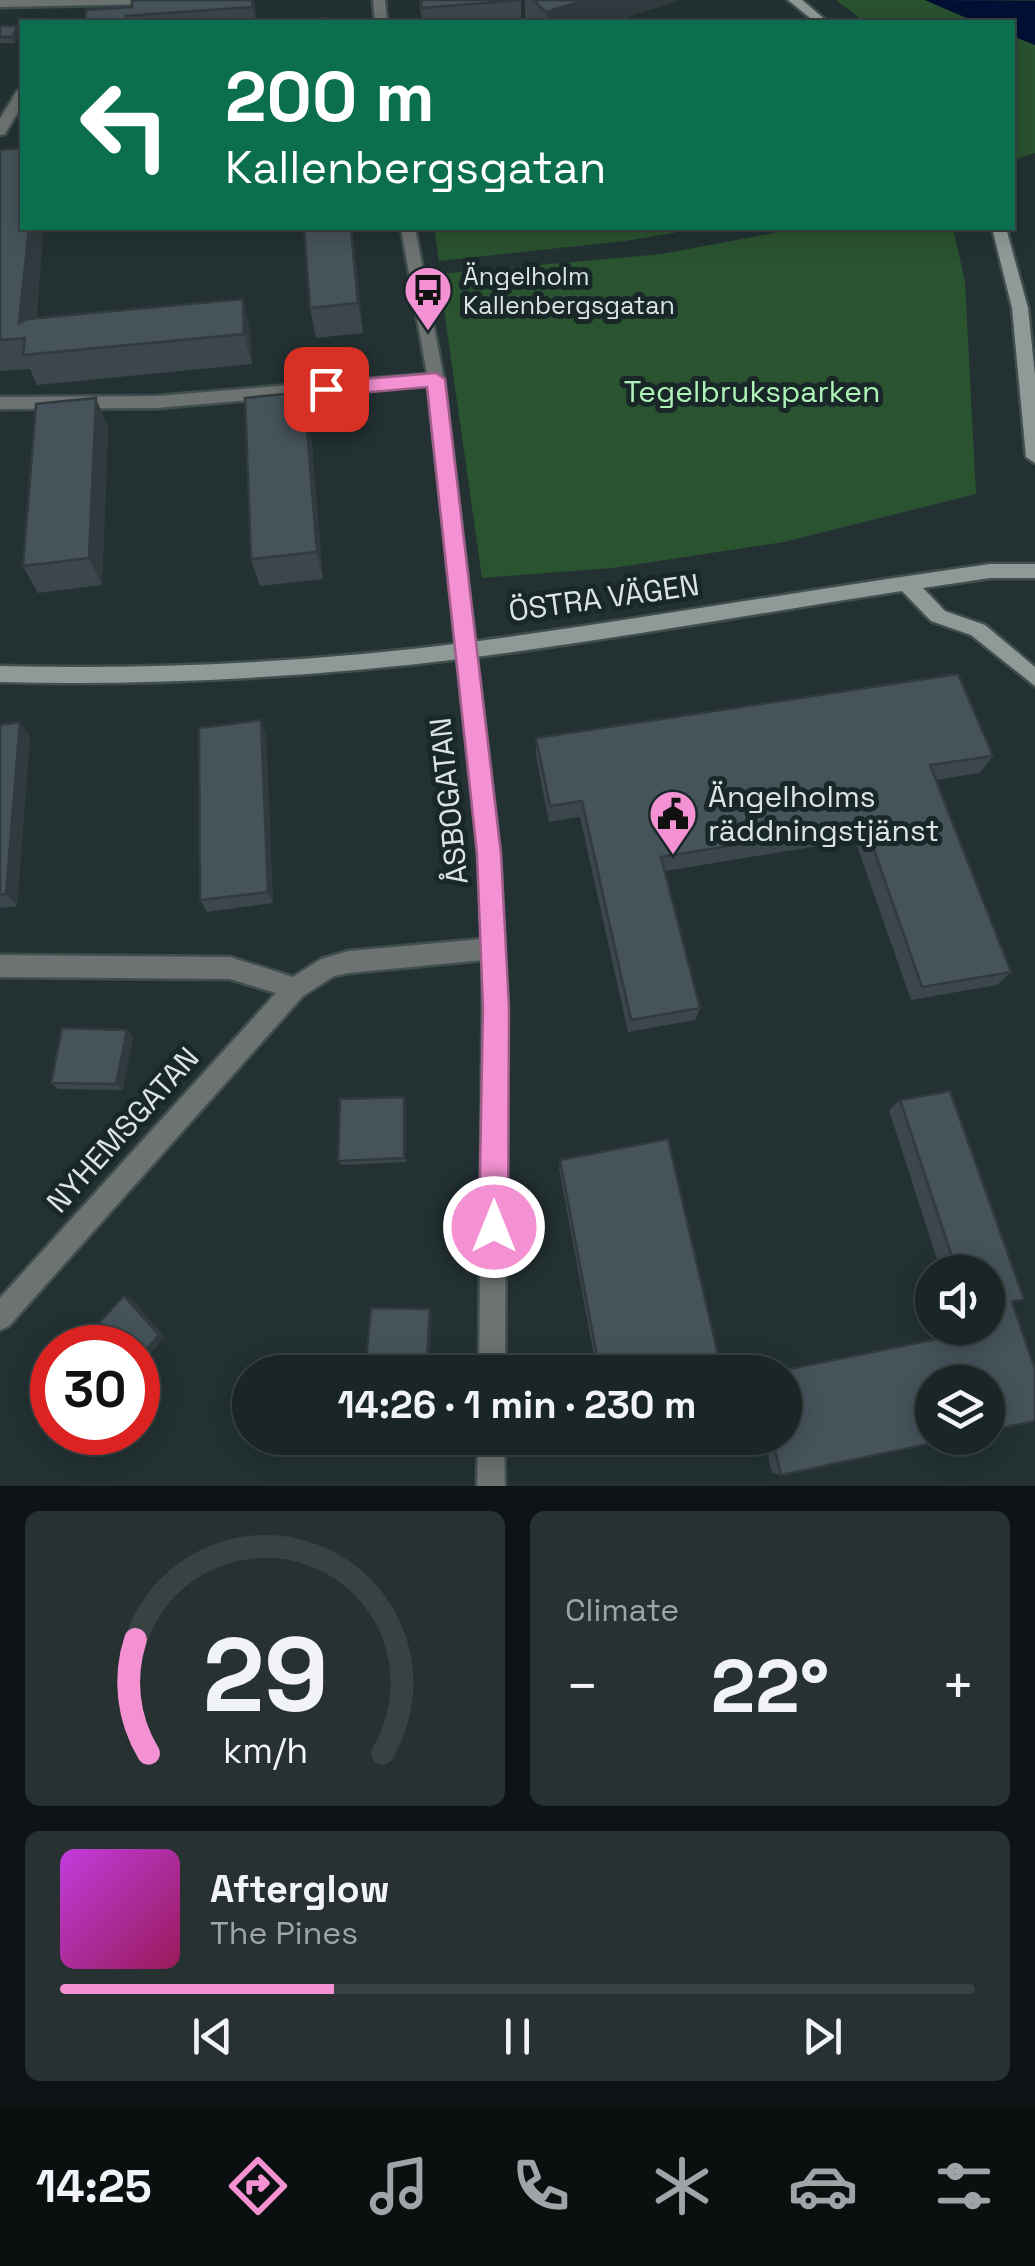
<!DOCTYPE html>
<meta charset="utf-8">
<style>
:root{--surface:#1a2526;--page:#273132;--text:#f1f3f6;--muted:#9fa5a7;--line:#384243;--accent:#f491d3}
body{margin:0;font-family:"Space Grotesk",sans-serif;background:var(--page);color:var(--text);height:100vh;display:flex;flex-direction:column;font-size:38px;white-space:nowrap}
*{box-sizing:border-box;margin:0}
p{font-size:32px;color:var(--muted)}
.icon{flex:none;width:55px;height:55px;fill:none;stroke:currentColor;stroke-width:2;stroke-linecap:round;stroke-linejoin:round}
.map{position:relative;height:1486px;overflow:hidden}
.side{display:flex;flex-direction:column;gap:25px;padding:25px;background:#0e1415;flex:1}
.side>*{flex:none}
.guide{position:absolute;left:20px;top:20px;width:995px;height:210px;border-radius:0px;box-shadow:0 5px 25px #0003,0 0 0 2px var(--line);background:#0b6e4f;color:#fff;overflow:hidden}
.buttons{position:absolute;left:915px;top:1255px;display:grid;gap:20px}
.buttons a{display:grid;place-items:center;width:90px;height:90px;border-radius:50%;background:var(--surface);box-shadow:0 5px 25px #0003,0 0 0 2px var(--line);font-size:50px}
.speed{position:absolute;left:30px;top:1325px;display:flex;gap:20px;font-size:50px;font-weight:700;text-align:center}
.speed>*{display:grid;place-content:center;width:130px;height:130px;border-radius:50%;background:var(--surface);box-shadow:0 5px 25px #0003,0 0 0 2px var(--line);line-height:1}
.speed .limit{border:15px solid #d22;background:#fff;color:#111}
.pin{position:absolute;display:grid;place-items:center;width:85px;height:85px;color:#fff;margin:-42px;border-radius:20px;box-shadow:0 5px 15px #0006}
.me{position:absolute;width:110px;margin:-55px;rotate:0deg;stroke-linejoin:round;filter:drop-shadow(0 0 8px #0008)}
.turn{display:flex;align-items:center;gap:35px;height:210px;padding:0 40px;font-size:45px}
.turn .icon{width:130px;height:130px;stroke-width:2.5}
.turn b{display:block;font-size:70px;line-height:85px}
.big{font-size:75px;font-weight:700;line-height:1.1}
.side .widget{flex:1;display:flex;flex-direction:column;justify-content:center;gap:15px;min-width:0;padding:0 35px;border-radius:15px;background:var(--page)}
.side .dial{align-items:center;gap:0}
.dial svg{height:260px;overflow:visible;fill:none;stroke:var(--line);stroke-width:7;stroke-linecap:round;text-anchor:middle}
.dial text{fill:var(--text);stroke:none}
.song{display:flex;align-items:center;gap:30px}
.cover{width:120px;height:120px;border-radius:15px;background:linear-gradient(135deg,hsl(290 70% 55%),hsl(330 70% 35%))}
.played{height:10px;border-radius:5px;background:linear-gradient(90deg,var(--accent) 30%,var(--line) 30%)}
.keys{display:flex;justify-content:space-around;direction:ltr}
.heat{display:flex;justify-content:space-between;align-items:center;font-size:55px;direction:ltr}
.side .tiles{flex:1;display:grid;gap:25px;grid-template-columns:1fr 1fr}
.widget:last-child{grid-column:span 2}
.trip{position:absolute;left:232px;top:1355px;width:570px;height:100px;border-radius:50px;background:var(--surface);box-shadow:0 5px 25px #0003,0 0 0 2px var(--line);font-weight:700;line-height:100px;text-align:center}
.tab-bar{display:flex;height:160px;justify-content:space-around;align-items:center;background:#0a0f0f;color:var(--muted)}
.tab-bar .icon{width:70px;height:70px}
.tab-bar .active{color:var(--accent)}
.tab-bar b{font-size:45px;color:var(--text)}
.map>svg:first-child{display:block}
.green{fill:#2a5330}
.water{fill:#001034}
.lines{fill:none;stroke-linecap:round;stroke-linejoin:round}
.street-casing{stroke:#404e4f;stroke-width:5}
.secondary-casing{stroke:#404e4f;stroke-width:5}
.street{fill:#6d7371;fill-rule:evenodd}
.secondary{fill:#8f9a97;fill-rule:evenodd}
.wall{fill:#3c474d}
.shaded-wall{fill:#313a3f}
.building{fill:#46535a;stroke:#313a3f;stroke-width:2.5}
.route{fill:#f491d3;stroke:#9f5e89;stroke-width:2.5}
.labels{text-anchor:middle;stroke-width:10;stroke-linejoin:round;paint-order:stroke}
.far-poi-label{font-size:25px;fill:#dbe4e4;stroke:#192729;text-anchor:start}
.park-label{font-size:30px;fill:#aef3b6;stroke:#192729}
.street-label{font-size:30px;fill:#dbe4e4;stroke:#192729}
.poi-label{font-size:30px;fill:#dbe4e4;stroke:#192729;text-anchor:start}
</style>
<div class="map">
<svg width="1035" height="1486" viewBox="0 0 1035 1486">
<rect width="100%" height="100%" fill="#233133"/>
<!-- green -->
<path class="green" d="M836 0H925L976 22H865Z
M1013 36 1035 45V153L1016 159 1012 156Z
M434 228H702L625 241 439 261Z
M800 228H953L965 282 976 494 784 542 612 568 482 578 439 274 662 254Z"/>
<!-- water -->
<path class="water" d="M925 0 1035 1V45L1013 36 1012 22H976Z"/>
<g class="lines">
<!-- street casing -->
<g class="street-casing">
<path id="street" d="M0 0H156L150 4 0 7Z
M373 0H385L387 22H375Z
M22 90V105L5 134 0 135V119L17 91Z
M401 228H415L444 379 500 853 507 1008 505 1372H479L483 960 349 973 334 976 303 996 9 1326 0 1330V1298L276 993 230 979 0 977V955L230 957 293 977 321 959 349 951 482 939 478 853 428 385 157 408 0 409V397L157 396 427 374Z
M478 1438H504L505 1486H477Z"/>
</g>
<!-- secondary casing -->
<g class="secondary-casing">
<path id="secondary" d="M788 0H802L828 22H815Z
M992 228H1006L1028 308 1035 375V463L1026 457 1012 308Z
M990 564H1035V578H990L923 588 945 611 985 625 1035 667V686L971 635 931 621 902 591C758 613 613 640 468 658 313 677 156 686 0 682V666C157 670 315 662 471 642 644 619 817 588 990 564Z"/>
</g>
<!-- street -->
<use href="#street" class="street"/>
<!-- secondary -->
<use href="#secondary" class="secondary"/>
</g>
<!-- wall -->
<path class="wall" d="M132 0H254L257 22H85L132 7Z
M419 0H521V22H422Z
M525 0H680L611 22H525Z
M0 26H17L19 32 15 43H0Z
M0 150 22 228H44L36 318 250 329 252 364 37 385 30 369 0 371Z
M304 228H352L363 333 316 338 310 308Z
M310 422 323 579 260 586 251 559Z
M108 427 102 585 38 593 23 566Z
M261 720 266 734 273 903 207 912 200 900Z
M0 725 30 736 17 906 0 908Z
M536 738 993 756 980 773 935 780 1011 972 997 985 911 1000 855 840 665 871 700 1008 695 1020 628 1032 580 817 549 822 536 756Z
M127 1030 133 1036 123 1090 58 1089 51 1083Z
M900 1100 1012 1302 1035 1369 781 1475 772 1473 764 1438H785L962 1334 959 1328H988V1272H941L889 1110Z
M406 1102V1162L341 1165 338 1161Z
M560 1160 722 1372H597L559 1168Z"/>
<!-- shaded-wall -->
<path class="shaded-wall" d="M252 0H254L257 22H255Z
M585 0H680L611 22H546V12Z
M17 26 19 32 15 43 13 37Z
M29 228H44L32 353 19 323Z
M351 228H352L363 333 358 303Z
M243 299 250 329 252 364 244 334Z
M304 392 310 422 323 579 317 552Z
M96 398 108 427 102 585 89 558Z
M261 720 266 734 273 903 268 892Z
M20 722 30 736 17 906 6 894Z
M127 1030 133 1036 123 1090 116 1084Z
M404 1097 406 1102V1162L404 1158Z
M124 1296 131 1298 165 1337 138 1367V1359Z
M430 1309 432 1312 428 1372H426Z"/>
<!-- building -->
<path class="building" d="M132 0H252V7L126 16 125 22H85L86 10 132 7Z
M421 0H521L422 8Z
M533 0H585L546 12Z
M329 18 330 22H289V21Z
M0 26H17L13 37H0Z
M22 148V228H29L19 323 27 319 243 299 244 334 23 355 25 338 0 340V150Z
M304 228H351L358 303 310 308Z
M304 392 317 552 251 559 245 398Z
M96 398 89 558 23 566 36 404Z
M958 674 993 756 930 765 1011 972 922 987 865 824 661 857 700 1008 631 1020 582 801 550 806 536 738Z
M261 720 268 892 200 900 199 728Z
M20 722 6 894 0 895V725Z
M62 1028 127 1030 116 1084 51 1083Z
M950 1091 1024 1299 1012 1302 1035 1369V1421L988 1431V1382H932V1438H956L781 1475 772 1438H785V1372H775L976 1331 975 1328H988V1272H957L900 1100Z
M404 1097V1158L338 1161 340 1099Z
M668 1139 722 1372H600L560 1160Z
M124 1296 159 1335 138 1359V1348H78L77 1346Z
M371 1308 430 1309 426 1372H365Z
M612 1438H673L614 1450Z"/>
<!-- route -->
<path class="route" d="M436 373 445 379 501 854 509 1008 508 1227 503 1237 494 1241 484 1237 479 1227 483 1008 477 854 427 387 326 396 316 389 326 382Z"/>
<!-- icons -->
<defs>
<g id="bus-pin" transform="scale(2.5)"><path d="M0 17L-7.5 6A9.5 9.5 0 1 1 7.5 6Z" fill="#f491d3" stroke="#192729"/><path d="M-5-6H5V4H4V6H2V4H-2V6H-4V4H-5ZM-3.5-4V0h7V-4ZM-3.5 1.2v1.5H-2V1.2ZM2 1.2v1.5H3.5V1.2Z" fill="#111"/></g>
<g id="civic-pin" transform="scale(2.5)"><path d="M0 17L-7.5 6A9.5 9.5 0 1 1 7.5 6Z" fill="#f491d3" stroke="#192729"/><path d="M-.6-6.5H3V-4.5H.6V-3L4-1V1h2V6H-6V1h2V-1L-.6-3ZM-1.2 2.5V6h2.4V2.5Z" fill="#111"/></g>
</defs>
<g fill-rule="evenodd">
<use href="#bus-pin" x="428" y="290"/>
<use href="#civic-pin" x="673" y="814"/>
</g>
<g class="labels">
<!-- far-poi labels -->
<g class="far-poi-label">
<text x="463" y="285">Ängelholm<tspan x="463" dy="29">Kallenbergsgatan</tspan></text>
</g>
<!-- park labels -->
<g class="park-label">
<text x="752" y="402">Tegelbruksparken</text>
</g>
<!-- street labels -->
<g class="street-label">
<text transform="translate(604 598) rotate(-8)" y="10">ÖSTRA VÄGEN</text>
<text transform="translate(449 801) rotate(-96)" y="10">ÅSBOGATAN</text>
<text transform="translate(123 1130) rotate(-48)" y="10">NYHEMSGATAN</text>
</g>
<!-- poi labels -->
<g class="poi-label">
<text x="708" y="807">Ängelholms<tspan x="708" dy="34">räddningstjänst</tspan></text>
</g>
</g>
</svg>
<div class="buttons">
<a><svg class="icon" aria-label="sound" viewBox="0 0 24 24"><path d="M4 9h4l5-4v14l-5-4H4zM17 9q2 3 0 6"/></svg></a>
<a><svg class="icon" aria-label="layers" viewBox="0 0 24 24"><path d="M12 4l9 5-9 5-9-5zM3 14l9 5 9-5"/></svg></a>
</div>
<div class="speed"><div class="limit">30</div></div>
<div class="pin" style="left:326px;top:389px;background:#d93025"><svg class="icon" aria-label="arrive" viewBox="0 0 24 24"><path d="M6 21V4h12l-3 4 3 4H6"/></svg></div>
<svg class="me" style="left:494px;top:1227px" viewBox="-20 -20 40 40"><circle r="17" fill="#f491d3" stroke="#fff" stroke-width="3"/><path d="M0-11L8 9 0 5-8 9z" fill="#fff"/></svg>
<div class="trip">14:26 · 1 min · 230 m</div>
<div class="guide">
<div class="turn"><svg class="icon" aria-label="left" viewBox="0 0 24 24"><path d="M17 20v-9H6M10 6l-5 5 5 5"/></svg><div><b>200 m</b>Kallenbergsgatan</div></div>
</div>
</div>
<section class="side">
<div class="tiles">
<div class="widget dial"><svg viewBox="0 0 100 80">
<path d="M14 69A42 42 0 1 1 86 69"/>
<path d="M14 69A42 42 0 0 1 10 34" stroke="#f491d3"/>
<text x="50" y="56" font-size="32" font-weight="700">29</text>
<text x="50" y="72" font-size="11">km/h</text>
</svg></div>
<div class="widget"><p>Climate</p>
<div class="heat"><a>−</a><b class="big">22°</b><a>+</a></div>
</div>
<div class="widget">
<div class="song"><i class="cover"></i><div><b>Afterglow</b><p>The Pines</p></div></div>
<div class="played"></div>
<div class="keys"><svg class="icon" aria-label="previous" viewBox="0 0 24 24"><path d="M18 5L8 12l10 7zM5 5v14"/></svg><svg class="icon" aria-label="pause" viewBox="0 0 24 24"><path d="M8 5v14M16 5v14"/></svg><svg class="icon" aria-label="next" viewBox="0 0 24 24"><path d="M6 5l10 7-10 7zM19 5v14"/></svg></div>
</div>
</div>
</section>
<nav class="tab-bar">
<b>14:25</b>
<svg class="icon active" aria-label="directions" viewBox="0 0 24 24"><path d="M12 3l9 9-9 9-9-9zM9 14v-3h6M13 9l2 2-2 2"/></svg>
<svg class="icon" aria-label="music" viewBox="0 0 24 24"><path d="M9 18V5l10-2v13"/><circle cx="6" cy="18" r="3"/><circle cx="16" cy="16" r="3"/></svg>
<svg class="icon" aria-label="phone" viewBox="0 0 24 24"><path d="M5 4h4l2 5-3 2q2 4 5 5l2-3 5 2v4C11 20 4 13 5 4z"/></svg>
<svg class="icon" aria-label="climate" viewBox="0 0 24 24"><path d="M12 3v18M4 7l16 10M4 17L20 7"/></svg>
<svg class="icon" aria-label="car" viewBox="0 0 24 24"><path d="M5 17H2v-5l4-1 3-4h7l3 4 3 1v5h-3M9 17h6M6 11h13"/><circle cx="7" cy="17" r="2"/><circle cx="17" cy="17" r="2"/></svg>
<svg class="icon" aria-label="filters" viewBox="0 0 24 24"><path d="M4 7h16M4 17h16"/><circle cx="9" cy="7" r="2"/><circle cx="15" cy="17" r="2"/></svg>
</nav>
